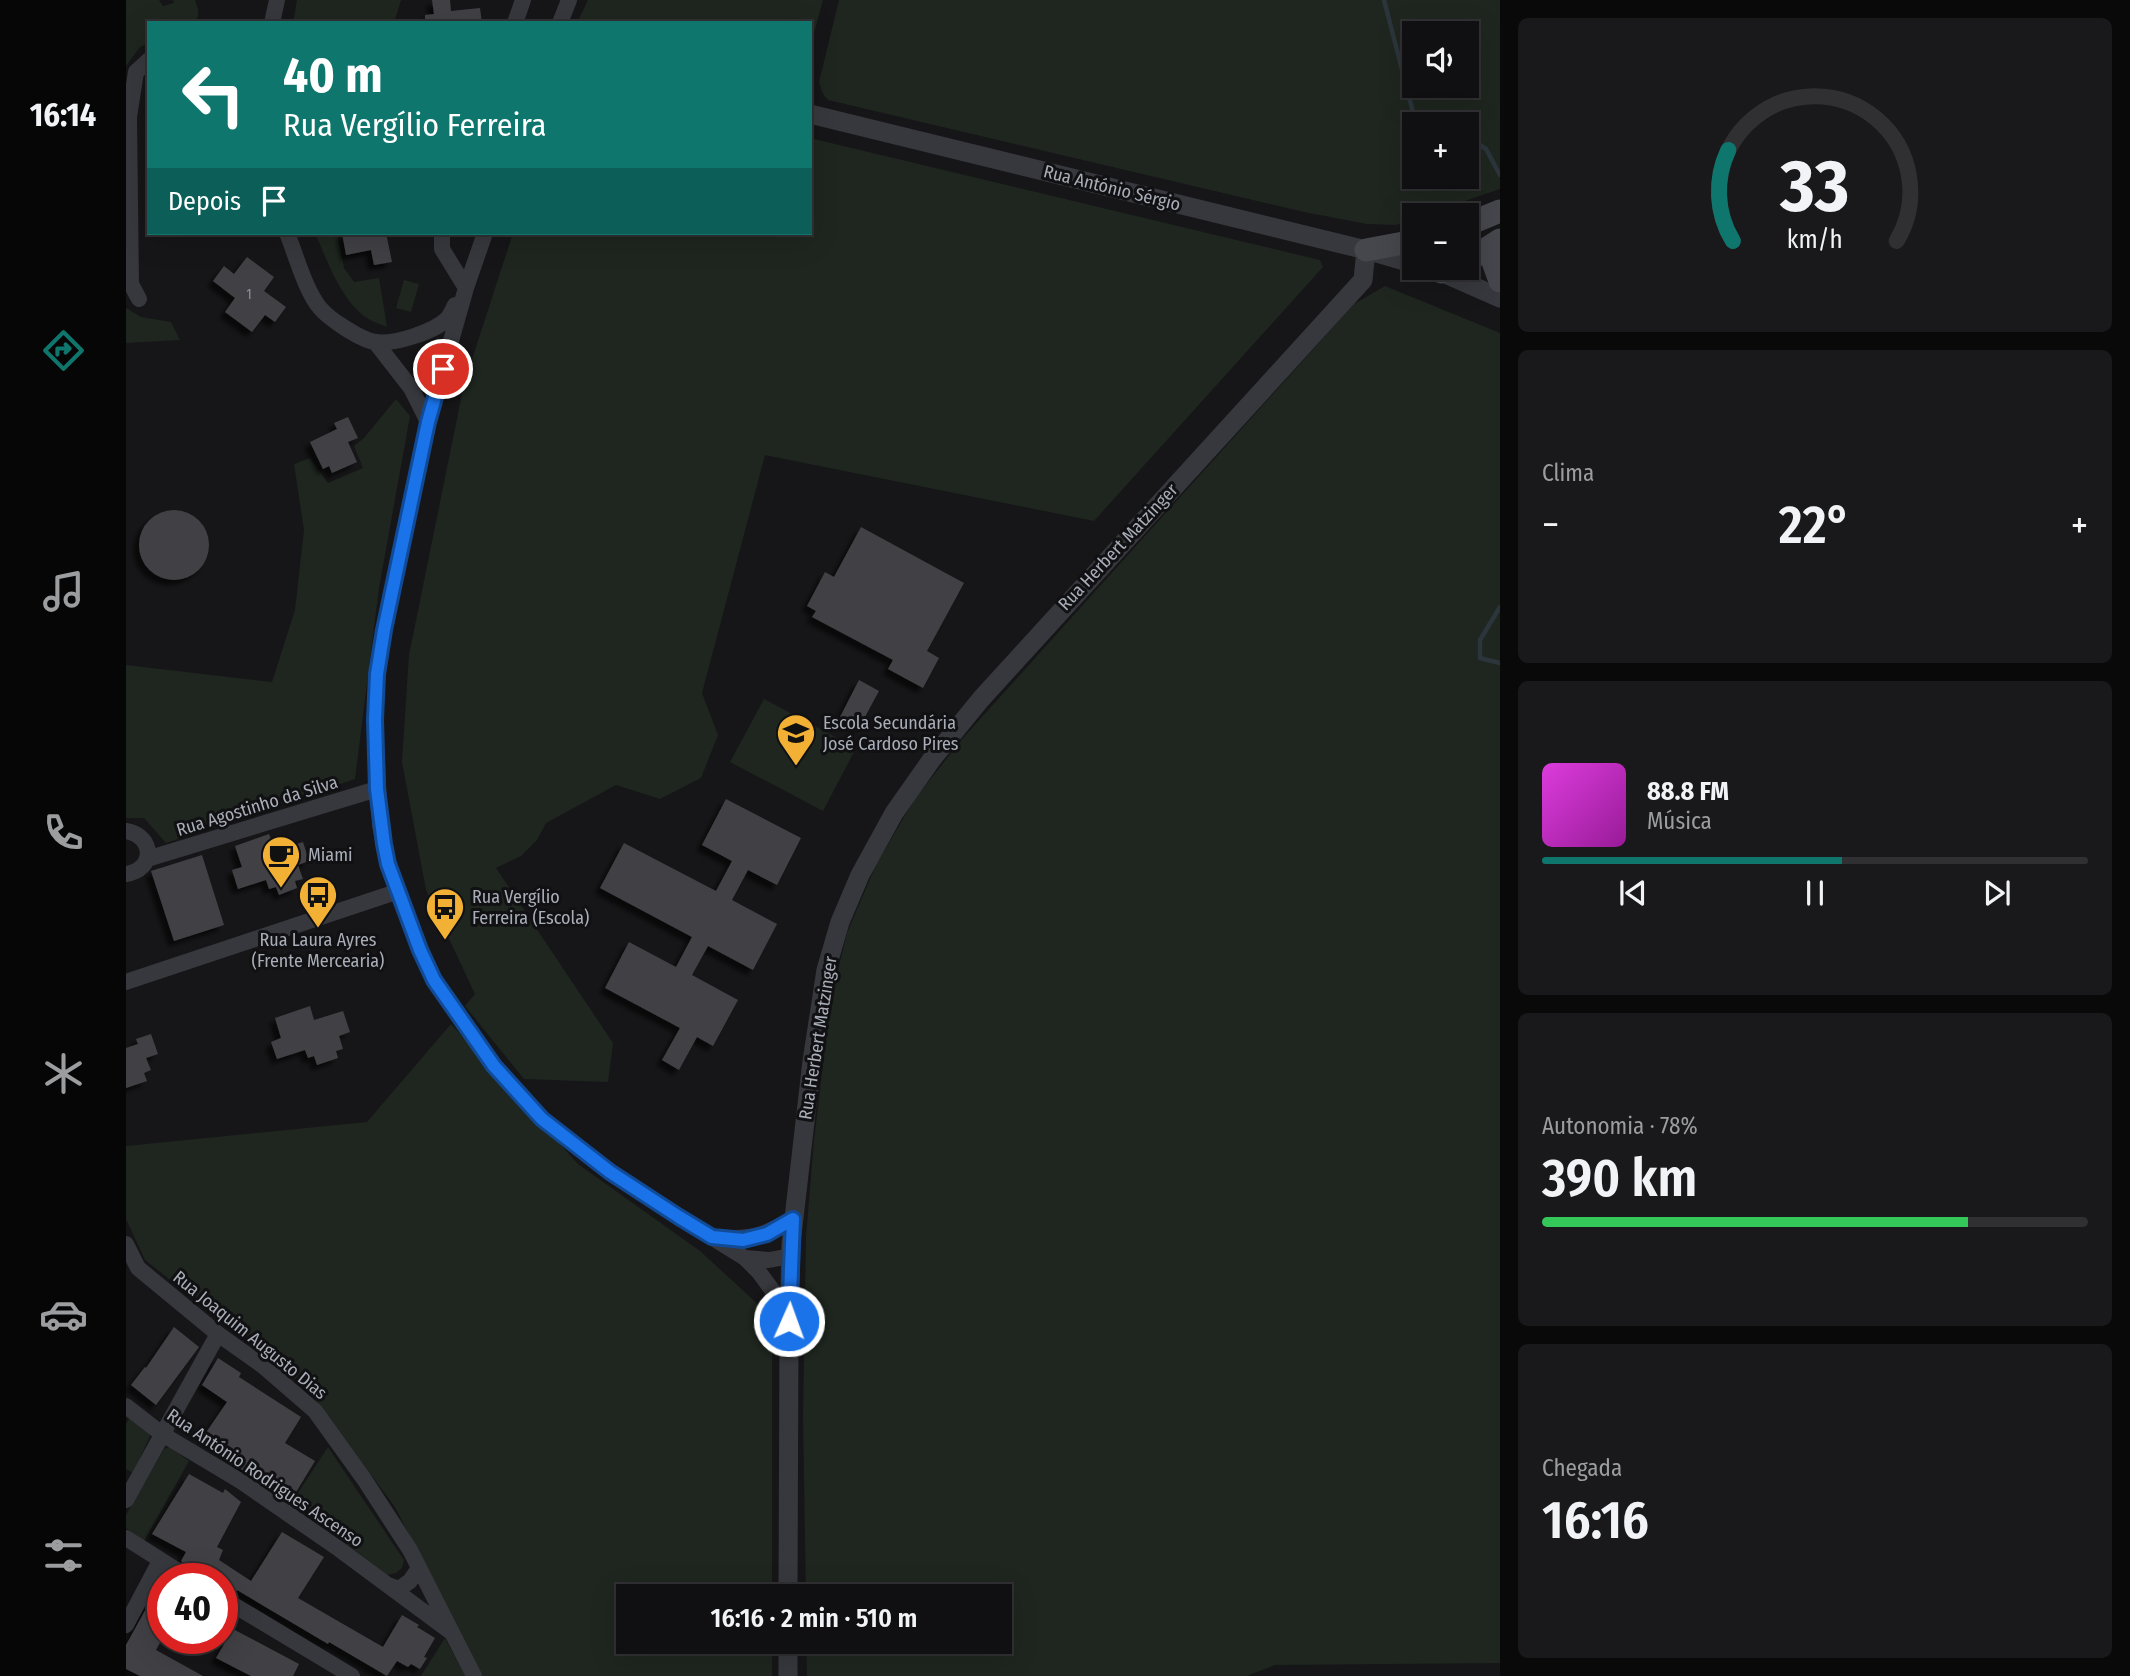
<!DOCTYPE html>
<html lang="pt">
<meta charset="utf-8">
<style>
:root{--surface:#101012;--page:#19191b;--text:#f1f3f6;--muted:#9c9d9f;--line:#303032;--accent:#0f766e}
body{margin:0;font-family:"Fira Sans Condensed",sans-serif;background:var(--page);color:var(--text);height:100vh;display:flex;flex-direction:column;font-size:26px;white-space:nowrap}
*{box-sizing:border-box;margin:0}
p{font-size:23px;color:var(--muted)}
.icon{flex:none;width:38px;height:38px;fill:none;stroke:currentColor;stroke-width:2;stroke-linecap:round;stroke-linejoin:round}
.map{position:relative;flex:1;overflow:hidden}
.drawer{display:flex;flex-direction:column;gap:18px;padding:18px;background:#09090a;width:630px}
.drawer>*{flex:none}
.hud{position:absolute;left:21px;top:21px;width:665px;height:214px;border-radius:0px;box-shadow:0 7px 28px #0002,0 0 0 2px var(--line);background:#0f766e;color:#fff;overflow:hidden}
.tools{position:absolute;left:1276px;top:21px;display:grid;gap:14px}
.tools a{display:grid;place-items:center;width:77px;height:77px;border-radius:0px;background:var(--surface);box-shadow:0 7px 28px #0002,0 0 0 2px var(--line);font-size:35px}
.speed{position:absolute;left:21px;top:1563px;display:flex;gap:14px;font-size:35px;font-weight:700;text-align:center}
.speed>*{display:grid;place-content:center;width:91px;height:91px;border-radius:50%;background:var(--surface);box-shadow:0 7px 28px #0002,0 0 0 2px var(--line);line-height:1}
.speed .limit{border:10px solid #d22;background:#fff;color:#111}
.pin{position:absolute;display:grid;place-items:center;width:60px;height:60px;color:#fff;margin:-30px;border:4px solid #fff;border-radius:50%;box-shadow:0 2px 7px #0007}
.me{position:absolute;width:77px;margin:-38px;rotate:2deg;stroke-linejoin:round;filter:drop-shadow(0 0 5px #0008)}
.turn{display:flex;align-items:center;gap:24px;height:147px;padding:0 21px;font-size:32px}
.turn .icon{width:91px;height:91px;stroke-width:2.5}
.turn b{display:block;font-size:49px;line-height:60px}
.then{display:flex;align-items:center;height:66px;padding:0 21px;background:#0003;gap:14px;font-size:26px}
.big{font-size:52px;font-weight:600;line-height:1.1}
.drawer .tile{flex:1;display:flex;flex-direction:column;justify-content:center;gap:10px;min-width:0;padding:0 24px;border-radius:10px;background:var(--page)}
.drawer .dial{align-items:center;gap:0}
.dial svg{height:182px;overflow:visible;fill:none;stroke:var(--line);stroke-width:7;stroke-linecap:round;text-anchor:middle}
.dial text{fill:var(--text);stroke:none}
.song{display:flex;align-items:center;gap:21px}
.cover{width:84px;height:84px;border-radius:10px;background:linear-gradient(135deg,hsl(300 70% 55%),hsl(300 70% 35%))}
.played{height:7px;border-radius:4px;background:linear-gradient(90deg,var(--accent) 55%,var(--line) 55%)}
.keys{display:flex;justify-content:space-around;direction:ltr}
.heat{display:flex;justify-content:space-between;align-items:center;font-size:38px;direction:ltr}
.charge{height:10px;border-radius:5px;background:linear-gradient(90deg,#34c759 78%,var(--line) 0)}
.trip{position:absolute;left:490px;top:1584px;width:396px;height:70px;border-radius:0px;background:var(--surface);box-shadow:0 7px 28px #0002,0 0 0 2px var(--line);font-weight:600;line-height:70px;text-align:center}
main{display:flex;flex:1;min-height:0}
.tab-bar{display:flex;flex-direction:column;width:126px;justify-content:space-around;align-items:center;background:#060607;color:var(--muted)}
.tab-bar .icon{width:49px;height:49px}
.tab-bar .active{color:var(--accent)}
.tab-bar b{font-size:32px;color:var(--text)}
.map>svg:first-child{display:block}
.green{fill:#1e261f;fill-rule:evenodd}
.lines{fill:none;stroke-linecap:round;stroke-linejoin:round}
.stream{stroke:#2c353c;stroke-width:4.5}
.building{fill:#404145;filter:url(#shadow)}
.minor{stroke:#37383d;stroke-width:16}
.tertiary{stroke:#37383d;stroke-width:19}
.secondary{stroke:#45474d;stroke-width:23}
.route-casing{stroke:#114b97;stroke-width:18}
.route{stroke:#1a73e8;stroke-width:12}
.labels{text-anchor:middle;stroke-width:6;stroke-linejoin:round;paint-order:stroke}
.number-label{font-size:14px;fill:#8e929b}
.street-label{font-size:18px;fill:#a8adb8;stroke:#111113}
.poi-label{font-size:18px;fill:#a8adb8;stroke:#111113;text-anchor:start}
</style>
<main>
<nav class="tab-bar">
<b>16:14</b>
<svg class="icon active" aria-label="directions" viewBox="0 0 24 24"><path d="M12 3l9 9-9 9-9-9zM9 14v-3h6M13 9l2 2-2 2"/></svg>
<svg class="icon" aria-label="music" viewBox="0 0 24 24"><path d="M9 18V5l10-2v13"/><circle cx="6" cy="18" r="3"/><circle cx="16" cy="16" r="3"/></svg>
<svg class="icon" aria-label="phone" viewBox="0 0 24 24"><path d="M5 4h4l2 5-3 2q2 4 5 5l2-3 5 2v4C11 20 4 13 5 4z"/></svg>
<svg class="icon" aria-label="climate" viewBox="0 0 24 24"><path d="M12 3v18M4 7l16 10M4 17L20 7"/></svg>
<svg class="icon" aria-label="car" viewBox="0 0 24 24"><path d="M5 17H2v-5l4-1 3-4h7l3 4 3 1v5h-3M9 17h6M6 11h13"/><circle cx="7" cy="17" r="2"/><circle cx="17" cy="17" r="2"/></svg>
<svg class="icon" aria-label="filters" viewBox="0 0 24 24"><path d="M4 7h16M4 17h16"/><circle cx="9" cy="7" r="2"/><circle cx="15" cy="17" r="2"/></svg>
</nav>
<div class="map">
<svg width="1374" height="1676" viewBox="0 0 1374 1676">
<defs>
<filter id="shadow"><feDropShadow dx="-5.5" dy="5.5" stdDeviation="2" flood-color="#0009"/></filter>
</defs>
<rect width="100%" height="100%" fill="#161618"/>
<!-- green -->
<path class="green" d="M0 0H33L37 6 48 3 47 0H69C72 8 76 18 66 23H23V43L14 47 0 66Z
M171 0H275L268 23H167Z
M462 0H697L684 48V23H451Z
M713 0H1374V189L1298 215H1288V219L1270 225 1241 224 1178 212 702 100 697 94 693 82ZM1288 33H1340V86H1288ZM1288 124H1340V177H1288Z
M684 138 1194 260 1197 267 968 521 639 455 576 693 592 735 575 778 534 799 490 785 420 823 411 840 395 856 370 868 487 1043 482 1082 398 1079 339 1006 349 994 300 890 276 762 283 655 338 384 387 233H684Z
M189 233H211L218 268 228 282 253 278 261 327C254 324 247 322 241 318 215 301 201 260 189 233Z
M278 280 293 284 285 312 270 308Z
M1259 286 1374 333V1663L1149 1665 1121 1676H681L680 1642H873V1596H680L677 1418 680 1237 688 1140 705 999 721 933 750 865 788 800 837 738 1228 304Z
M0 308 15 317 45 322 54 340 0 343Z
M270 399 284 416 253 588 229 779 40 843 18 818H0V665L146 682 169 610 178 530 168 464 184 458 202 483 237 468 228 446 238 438Z
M638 699 730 748 697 811 604 762Z
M325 1024 452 1164 574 1251 646 1317V1596H502V1642H646V1676H355L269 1507 180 1387 19 1260 0 1219V1146L241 1122Z
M4 1417 25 1434 7 1473 0 1469V1424Z
M44 1447 63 1461 18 1541 0 1528V1515L38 1449Z
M202 1447 278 1560 276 1568 270 1573 261 1575 166 1502Z
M319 1638 339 1676H295Z"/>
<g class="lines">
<!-- stream -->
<path class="stream" d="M1258 0 1288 116 1315 124
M1340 136 1360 149 1374 175
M1374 607 1354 640V658L1374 663"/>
</g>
<!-- building -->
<path class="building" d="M306 0H324L325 11 354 8 356 23H299V15L308 14Z
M216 233H260L266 262 248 265 245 250 220 255Z
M121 257 148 277 138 291 160 307 149 322 139 315 126 332 99 312 109 298 87 281 98 266 108 274Z
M222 417 232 438 222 442 231 462 206 473 203 466 197 469 184 442 211 429 208 423Z
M13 545a35 35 0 1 1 70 0a35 35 0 1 1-70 0Z
M735 527 838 583 801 651 813 658 797 688 762 669 767 660 686 617 690 611 681 606 699 572 708 577Z
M733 680 753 691 733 728 714 717Z
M600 799 675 838 651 885 622 870 606 900 651 924 627 970 582 946 566 975 612 1000 587 1046 571 1037 553 1070 536 1060 554 1028 479 988 503 942 550 967 566 937 474 888 498 843 590 891 606 861 576 845Z
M143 834 149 851 177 842 183 861 172 865 177 879 169 881 171 888 153 895 150 887 143 889 140 880 112 889 106 870 116 867 109 846Z
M76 855 98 925 48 941 25 871Z
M184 1006 188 1020 217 1011 224 1032 213 1036 217 1049 210 1051 212 1058 191 1065 188 1056 182 1058 179 1050 151 1059 145 1042 155 1038 149 1018Z
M25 1034 32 1054 20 1058 25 1070 18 1073 21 1081 0 1088V1048L12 1044 10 1039Z
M48 1327 73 1347 30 1405 5 1385 19 1367 20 1368Z
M92 1358 115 1373 113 1377 175 1417 159 1443 189 1461 164 1502 110 1466 114 1458 79 1434 101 1402 76 1385Z
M63 1474 97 1493 99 1489 115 1502 91 1547 97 1550 93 1560 125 1581 156 1532 198 1557 172 1598 257 1647 276 1615 293 1625 291 1627 309 1638 298 1657 301 1658 294 1669 285 1664 282 1667 271 1661 261 1676 203 1642 202 1644 111 1590 109 1594 96 1588V1578H79L55 1561 60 1552 26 1534Z
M37 1578V1637L30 1650 77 1676H14L0 1669V1645Z
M107 1629 173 1664 167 1676H125L90 1658Z"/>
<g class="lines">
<!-- minor -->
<path class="minor" d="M146 23 151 0
M389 23 397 0
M434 23 443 0
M161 233C170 255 179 290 194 308 203 319 235 340 249 342 267 345 308 332 321 319 324 316 327 309 329 305
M316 233V249L340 288
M359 233 340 288 302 422 258 630 251 674 249 720 254 825 262 864 289 937 308 980 368 1066 416 1119 484 1172 553 1217 619 1258 633 1272 649 1294 663 1321
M13 299 5 284 3 117 10 72 23 60
M250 343 285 388 302 422
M0 831C29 836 29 870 0 874
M21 859 251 789
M0 982 273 891
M588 1237C626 1240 634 1237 667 1219
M0 1244 12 1268 92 1334 137 1366 189 1411 238 1479 284 1550 348 1676
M619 1258 643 1260 665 1256
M0 1406 36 1434 116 1482 213 1549 325 1632
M0 1500 92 1334
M0 1538 63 1578
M262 1585 273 1589 284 1581 293 1568
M96 1598 226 1676
M0 1625 34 1561"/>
<!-- tertiary -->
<path class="tertiary" d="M684 114 1240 250 1288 264
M1301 268 1315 272 1374 298
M662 1596 663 1329 665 1244 686 1061 700 970 714 922 734 875 768 813 806 759 855 699 1237 280 1240 250
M662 1676V1642"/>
<!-- secondary -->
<path class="secondary" d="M1340 225 1374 211
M1374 247 1366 259 1374 281
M1240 250 1288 241
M1340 262 1374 240
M1315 272 1329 268"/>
</g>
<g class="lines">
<!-- route casing -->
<g class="route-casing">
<path id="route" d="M317 369 302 422 258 630 251 674 249 720 251 789 258 844 262 864 294 950 308 980 368 1066 416 1119 484 1172 553 1217 586 1237 617 1240 641 1234 667 1219 663 1321"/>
</g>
<!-- route -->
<use href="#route" class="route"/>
</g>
<!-- icons -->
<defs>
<g id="school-pin" transform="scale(2.0125)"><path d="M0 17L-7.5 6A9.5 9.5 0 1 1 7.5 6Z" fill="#f2b134" stroke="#111113"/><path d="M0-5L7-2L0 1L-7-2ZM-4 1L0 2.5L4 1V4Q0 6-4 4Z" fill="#111"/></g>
<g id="cafe-pin" transform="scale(2.0125)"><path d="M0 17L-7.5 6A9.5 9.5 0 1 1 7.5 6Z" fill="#f2b134" stroke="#111113"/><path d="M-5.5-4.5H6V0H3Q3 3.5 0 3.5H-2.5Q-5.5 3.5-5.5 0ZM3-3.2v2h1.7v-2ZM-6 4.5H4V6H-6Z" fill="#111"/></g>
<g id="bus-pin" transform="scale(2.0125)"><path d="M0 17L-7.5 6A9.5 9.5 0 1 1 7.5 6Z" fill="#f2b134" stroke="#111113"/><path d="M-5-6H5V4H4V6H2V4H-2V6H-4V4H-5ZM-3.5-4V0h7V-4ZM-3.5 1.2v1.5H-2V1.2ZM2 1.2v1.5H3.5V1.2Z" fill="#111"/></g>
</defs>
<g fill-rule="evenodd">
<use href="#school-pin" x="670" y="733"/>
<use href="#cafe-pin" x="155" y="855"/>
<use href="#bus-pin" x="192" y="895"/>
<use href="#bus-pin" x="319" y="907"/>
</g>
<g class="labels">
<!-- number labels -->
<g class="number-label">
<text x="123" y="299">1</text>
</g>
<!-- street labels -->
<g class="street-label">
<text transform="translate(986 188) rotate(14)" y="6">Rua António Sérgio</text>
<text transform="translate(992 547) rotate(-47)" y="6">Rua Herbert Matzinger</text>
<text transform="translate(131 806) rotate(-17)" y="6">Rua Agostinho da Silva</text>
<text transform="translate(692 1038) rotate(-81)" y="6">Rua Herbert Matzinger</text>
<text transform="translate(124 1335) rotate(39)" y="6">Rua Joaquim Augusto Dias</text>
<text transform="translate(139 1478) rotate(34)" y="6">Rua António Rodrigues Ascenso</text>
</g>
<!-- poi labels -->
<g class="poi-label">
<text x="697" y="729">Escola Secundária<tspan x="697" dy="21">José Cardoso Pires</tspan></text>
<text x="182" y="861">Miami</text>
<text x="346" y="903">Rua Vergílio<tspan x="346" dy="21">Ferreira (Escola)</tspan></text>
<text x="192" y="946" text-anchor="middle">Rua Laura Ayres<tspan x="192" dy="21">(Frente Mercearia)</tspan></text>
</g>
</g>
</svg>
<div class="tools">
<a><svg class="icon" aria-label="sound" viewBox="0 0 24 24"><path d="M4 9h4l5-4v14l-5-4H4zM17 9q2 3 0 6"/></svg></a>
<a>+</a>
<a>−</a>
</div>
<div class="speed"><div class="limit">40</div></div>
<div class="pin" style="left:317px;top:369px;background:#d93025"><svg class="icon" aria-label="arrive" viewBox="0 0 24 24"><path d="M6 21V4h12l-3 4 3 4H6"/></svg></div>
<svg class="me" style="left:663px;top:1321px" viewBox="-20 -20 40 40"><circle r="17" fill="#1a73e8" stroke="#fff" stroke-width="3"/><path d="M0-11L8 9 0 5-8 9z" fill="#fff"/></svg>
<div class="trip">16:16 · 2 min · 510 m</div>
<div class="hud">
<div class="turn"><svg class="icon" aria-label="left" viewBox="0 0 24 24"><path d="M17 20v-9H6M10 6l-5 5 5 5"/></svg><div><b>40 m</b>Rua Vergílio Ferreira</div></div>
<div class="then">Depois<svg class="icon" aria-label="arrive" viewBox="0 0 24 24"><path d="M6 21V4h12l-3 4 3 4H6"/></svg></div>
</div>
</div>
<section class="drawer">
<div class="tile dial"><svg viewBox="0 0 100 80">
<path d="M14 69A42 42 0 1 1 86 69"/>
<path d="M14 69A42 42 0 0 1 12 29" stroke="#0f766e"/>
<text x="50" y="56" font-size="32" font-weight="700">33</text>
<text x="50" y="72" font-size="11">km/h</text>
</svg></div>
<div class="tile"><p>Clima</p>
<div class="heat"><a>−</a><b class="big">22°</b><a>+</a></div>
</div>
<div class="tile">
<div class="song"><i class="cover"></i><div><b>88.8 FM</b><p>Música</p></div></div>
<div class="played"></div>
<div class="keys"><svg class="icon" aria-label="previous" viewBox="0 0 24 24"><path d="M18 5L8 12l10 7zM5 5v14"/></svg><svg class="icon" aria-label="pause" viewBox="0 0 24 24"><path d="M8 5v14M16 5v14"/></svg><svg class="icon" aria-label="next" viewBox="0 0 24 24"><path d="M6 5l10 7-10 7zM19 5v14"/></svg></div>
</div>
<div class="tile"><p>Autonomia · 78%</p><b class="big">390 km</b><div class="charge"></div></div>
<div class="tile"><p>Chegada</p><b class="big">16:16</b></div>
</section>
</main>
